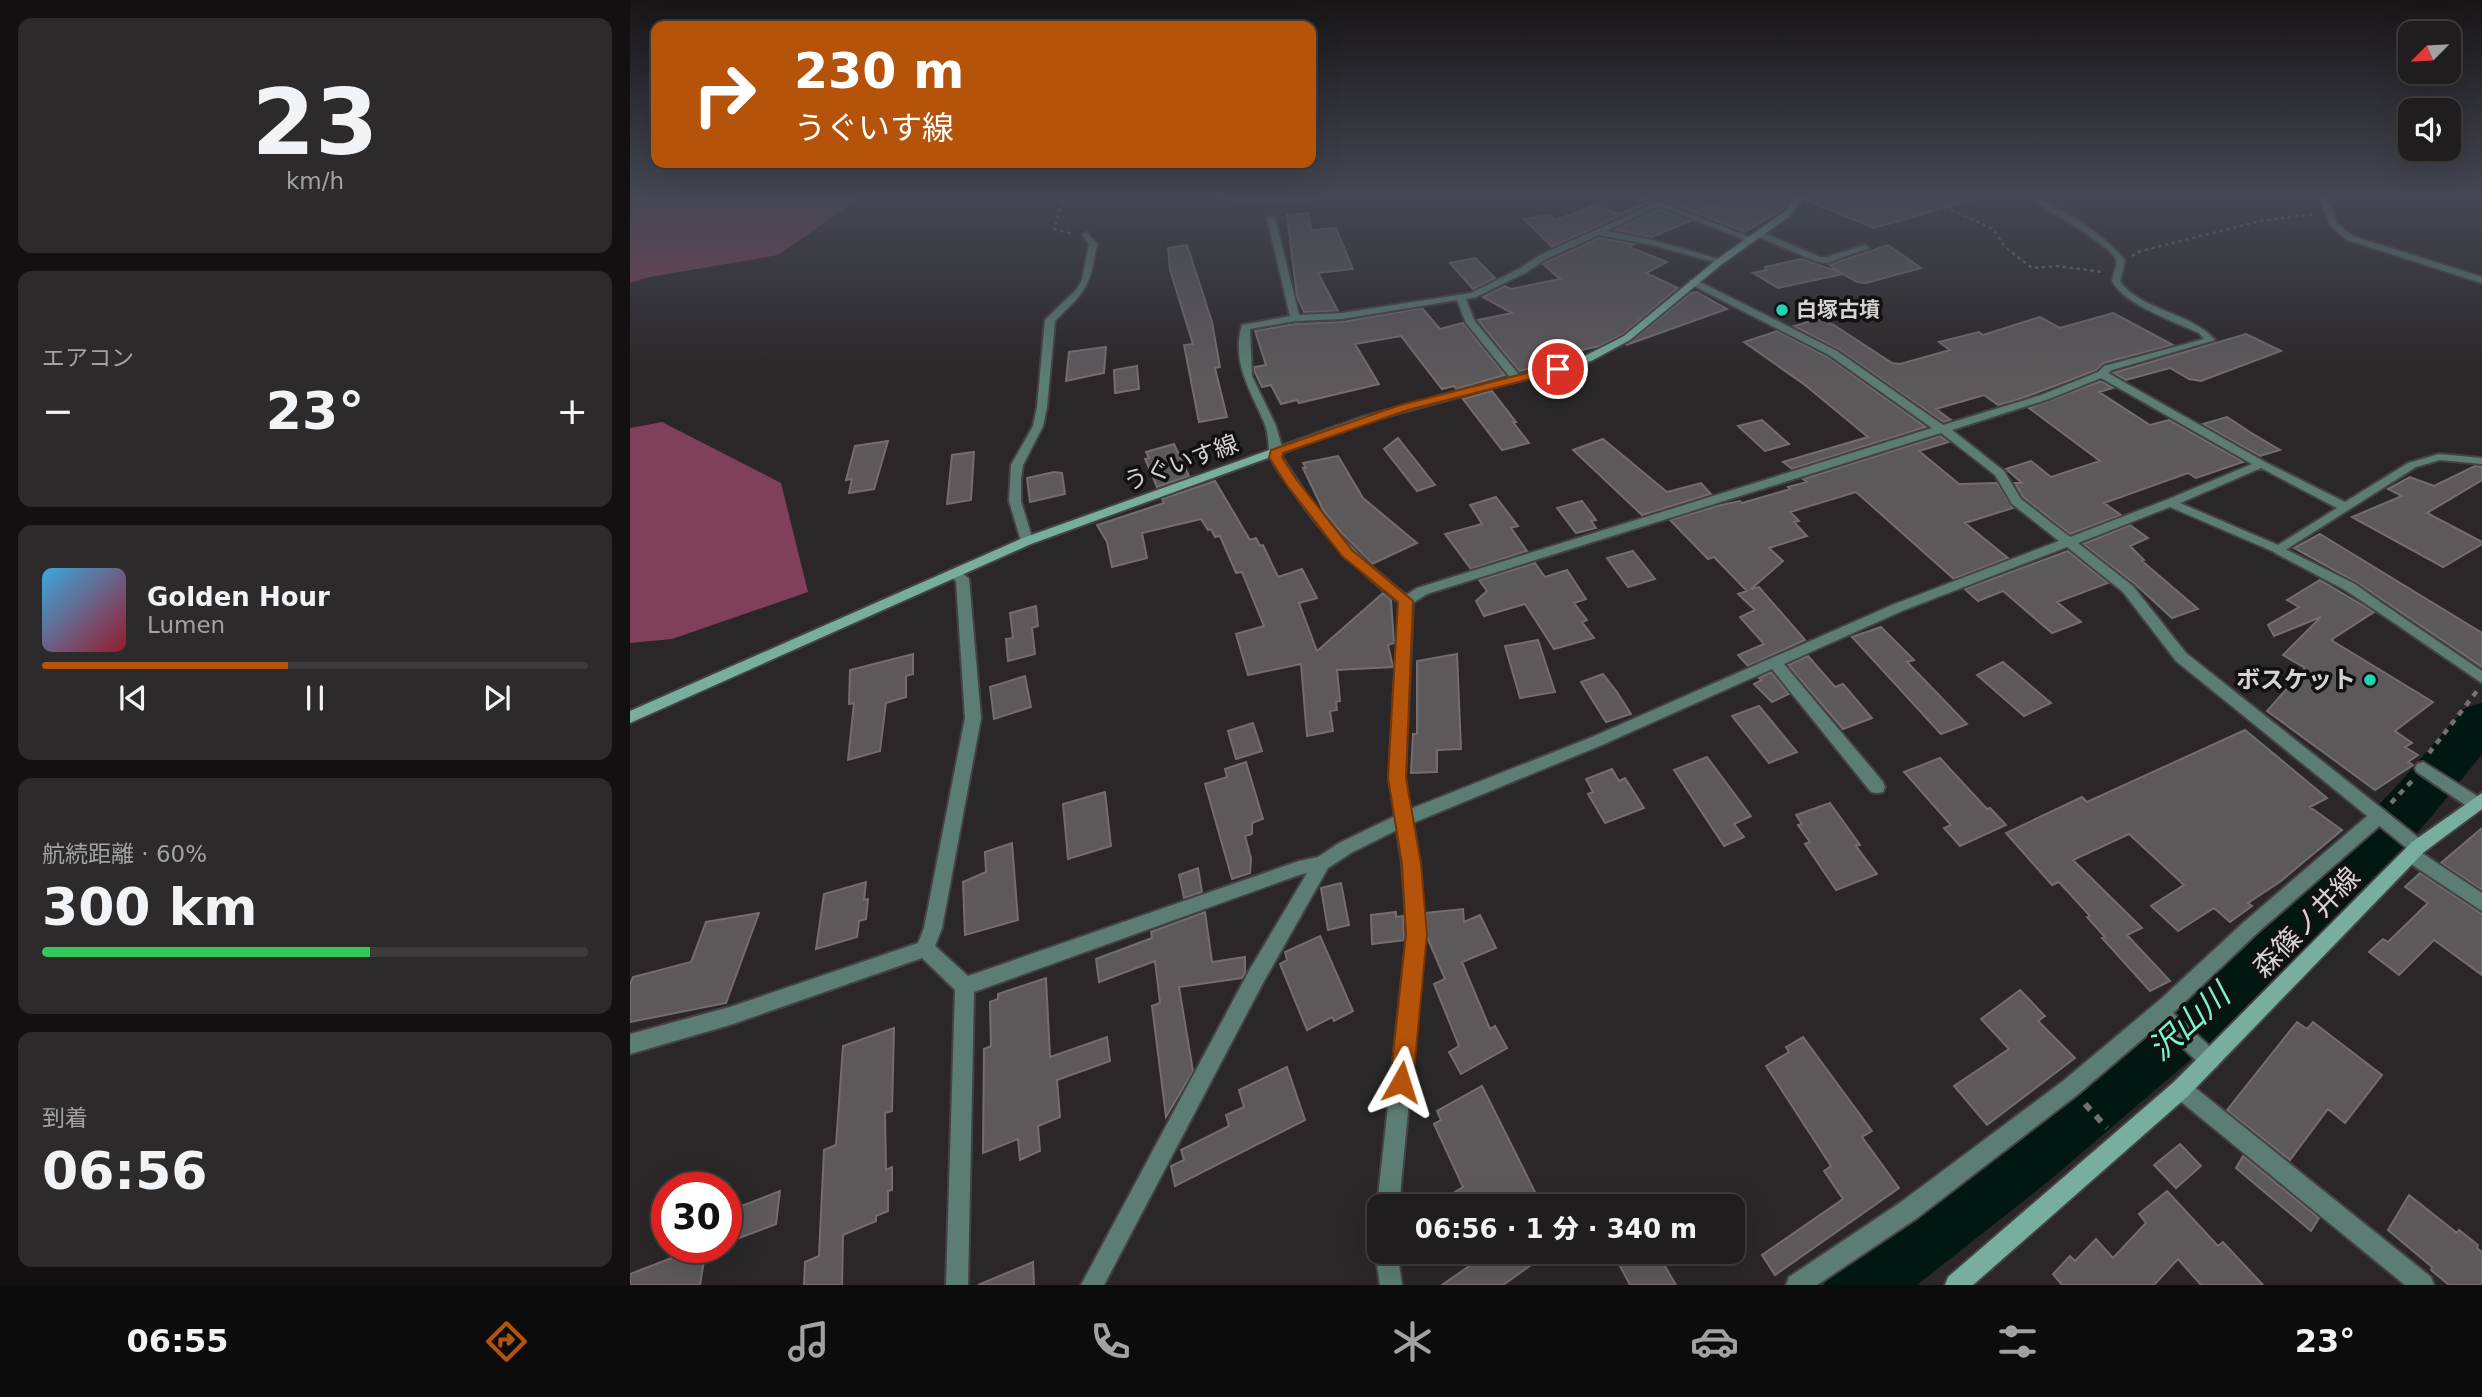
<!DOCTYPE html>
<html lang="ja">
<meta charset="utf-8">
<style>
:root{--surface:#201d1e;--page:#2d2a2b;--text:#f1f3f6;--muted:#a2a2a4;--line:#3d3b3c;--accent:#b45309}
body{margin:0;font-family:"DejaVu Sans","Noto Sans JP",sans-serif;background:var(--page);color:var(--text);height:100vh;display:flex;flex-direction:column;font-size:26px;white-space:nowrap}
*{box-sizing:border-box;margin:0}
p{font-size:23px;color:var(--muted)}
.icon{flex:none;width:38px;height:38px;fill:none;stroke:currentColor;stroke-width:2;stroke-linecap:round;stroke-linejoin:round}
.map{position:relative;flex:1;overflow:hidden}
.drawer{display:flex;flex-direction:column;gap:18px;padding:18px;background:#121010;width:630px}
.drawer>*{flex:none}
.hud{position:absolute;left:21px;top:21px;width:665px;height:147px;border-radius:14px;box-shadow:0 7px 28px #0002,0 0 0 2px var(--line);background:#b45309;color:#fff;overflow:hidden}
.needle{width:46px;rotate:246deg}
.controls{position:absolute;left:1768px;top:21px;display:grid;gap:14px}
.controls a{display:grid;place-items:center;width:63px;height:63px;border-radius:14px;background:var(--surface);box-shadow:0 7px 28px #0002,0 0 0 2px var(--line);font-size:35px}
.speed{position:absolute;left:21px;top:1172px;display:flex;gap:14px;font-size:35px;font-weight:700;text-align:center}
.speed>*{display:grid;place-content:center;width:91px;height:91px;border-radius:50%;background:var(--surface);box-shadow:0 7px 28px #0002,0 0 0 2px var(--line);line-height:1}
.speed .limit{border:10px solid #d22;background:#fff;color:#111}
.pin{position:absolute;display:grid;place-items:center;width:60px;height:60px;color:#fff;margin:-30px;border:4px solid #fff;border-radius:50%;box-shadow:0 2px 7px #0007}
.me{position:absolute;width:77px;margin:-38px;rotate:6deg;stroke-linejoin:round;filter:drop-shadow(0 0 5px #0008)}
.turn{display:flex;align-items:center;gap:24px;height:147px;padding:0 28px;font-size:32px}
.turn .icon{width:91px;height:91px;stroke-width:2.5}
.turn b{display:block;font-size:49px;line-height:60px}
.big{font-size:52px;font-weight:800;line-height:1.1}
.drawer .widget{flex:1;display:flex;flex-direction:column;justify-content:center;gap:10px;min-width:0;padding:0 24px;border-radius:14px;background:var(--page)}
.drawer .dial{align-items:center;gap:0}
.dial b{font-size:91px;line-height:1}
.song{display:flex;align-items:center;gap:21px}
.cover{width:84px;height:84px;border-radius:10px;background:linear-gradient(135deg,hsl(200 70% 55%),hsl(350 70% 35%))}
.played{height:7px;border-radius:4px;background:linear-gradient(90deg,var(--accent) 45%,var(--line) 45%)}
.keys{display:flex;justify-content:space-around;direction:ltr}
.heat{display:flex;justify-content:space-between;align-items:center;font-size:38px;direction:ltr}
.charge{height:10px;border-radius:5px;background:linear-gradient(90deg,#34c759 60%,var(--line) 0)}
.trip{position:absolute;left:737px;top:1194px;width:378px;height:70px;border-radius:14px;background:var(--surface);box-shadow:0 7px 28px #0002,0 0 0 2px var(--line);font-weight:800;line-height:70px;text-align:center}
.menu{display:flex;height:112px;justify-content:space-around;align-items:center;background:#0d0c0c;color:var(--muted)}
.menu .icon{width:49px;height:49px}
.menu .on{color:var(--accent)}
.menu b{font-size:32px;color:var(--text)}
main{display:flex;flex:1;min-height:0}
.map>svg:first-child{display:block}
.forest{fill:#804059}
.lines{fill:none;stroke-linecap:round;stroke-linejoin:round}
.river{fill:#001811;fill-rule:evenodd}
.building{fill:#5d585a;stroke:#736d6f;stroke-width:2}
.lane-casing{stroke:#464243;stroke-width:4}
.street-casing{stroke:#464243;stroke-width:4}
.secondary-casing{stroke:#464243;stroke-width:4}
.path-far2{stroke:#757172;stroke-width:2.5;stroke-dasharray:3.5 3.5;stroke-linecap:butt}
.path-far1{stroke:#757172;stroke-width:4.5;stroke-dasharray:6 6;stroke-linecap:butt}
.path{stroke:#757172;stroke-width:6;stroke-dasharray:8 8;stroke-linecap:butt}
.lane{fill:#5b7d73;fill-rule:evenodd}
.street{fill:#5b7d73;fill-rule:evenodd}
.secondary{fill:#77ae9d;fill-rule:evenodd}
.route{fill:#b45309;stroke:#753606;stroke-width:2}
.poi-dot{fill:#20d5b0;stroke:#121011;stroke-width:2.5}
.labels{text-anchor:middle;stroke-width:7;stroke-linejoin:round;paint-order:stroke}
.far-poi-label{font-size:21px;font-weight:bold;fill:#d6d2d3;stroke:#121011;text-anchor:start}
.street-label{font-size:24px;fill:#d6d2d3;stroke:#121011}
.poi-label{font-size:24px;font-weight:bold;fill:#d6d2d3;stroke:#121011;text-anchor:end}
.near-street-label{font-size:28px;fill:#d6d2d3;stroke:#121011}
.near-water-label{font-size:32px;font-style:italic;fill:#76f3d2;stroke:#121011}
</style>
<main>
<section class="drawer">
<div class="widget dial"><b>23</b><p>km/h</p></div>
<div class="widget"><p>エアコン</p>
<div class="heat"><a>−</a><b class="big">23°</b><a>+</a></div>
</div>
<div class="widget">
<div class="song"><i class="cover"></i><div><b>Golden Hour</b><p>Lumen</p></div></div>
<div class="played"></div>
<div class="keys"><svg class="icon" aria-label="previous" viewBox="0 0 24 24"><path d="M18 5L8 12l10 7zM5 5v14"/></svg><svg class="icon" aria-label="pause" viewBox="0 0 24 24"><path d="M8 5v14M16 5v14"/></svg><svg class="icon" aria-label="next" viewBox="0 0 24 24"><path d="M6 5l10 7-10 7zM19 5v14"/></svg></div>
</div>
<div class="widget"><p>航続距離 · 60%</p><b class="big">300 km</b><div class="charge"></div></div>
<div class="widget"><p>到着</p><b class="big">06:56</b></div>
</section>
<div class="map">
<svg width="1852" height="1285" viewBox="0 0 1852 1285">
<rect width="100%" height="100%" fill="#2b2728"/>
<!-- forest -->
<path class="forest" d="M0 195H234L148 255 19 277 0 283Z
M586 195H727L649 205 588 199Z
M32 422 151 483 178 592 42 639 0 643V428Z"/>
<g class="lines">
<!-- river -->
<path class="river" d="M1852 703V754L1802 816 1731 895 1580 1043 1420 1180 1287 1285H1194L1205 1260 1373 1133 1538 1001 1693 862 1766 787 1835 708Z"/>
</g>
<!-- building -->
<path class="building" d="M1034 195H1055L1083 206 1103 195 1128 202 1129 195H1164L1152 210 1115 232 1027 198Z
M1178 195H1338L1339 201 1244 228 1175 200Z
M1012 204 1014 205 922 247 894 219 919 215 926 220 965 205 989 214Z
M1028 209 1060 221 1022 237 985 230Z
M678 213 681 230 706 228 723 269 688 273 708 311 674 312 667 297 657 215Z
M969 238 1005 244 999 247 1037 262 1016 273 1048 288 993 334 970 346 947 351 949 353 943 357 889 371 848 320 882 313 853 297 875 286 881 289 930 279 913 264Z
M557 245 582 322 590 367 585 368 597 417 569 422 554 345 563 344 540 270 538 248Z
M1258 245 1291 268 1236 283 1227 282 1213 274 1148 288 1123 273 1136 270 1135 267 1171 259 1212 273 1199 265Z
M845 258 865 278 843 289 820 263Z
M1067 292 1097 309 996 345 1061 293Z
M792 308 810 329 833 323 875 375 826 389 824 386 812 389 771 336 725 344 749 384 669 403 667 400 651 404 641 385 632 387 624 370V367L636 365 625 331 665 324 712 322Z
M1483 313 1543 345 1473 363 1467 370 1387 400 1368 405 1354 395 1306 409 1321 420 1313 422 1208 349 1164 326 1187 319 1202 324 1262 363 1270 364 1320 350 1309 342 1349 332 1353 335 1410 317 1430 328Z
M1147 331 1198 357 1296 427 1162 469 1153 462 1238 437 1175 385 1114 342Z
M1616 334 1651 351 1571 381 1559 379 1540 368 1496 380 1483 373Z
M476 347 474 373 436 381 439 352Z
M507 366 509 389 485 393 484 370Z
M1471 381 1483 388 1469 392 1520 425 1539 420 1613 462 1566 478 1558 473 1474 503 1491 515 1440 534 1393 497 1385 483H1392L1376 469 1401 461 1421 477 1470 461 1399 408Z
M862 391 886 422H883L899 443 872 450 833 399Z
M1597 417 1623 434 1650 450 1630 456 1573 424Z
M1132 420 1159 444 1135 451 1108 426Z
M1310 436 1319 442 1289 451 1329 484 1367 483 1383 508 1335 523 1378 558 1324 579 1226 492 1160 512 1169 521 1164 522 1177 536 1139 548 1153 561 1121 589 1129 587 1175 640 1118 666 1108 655 1134 644 1110 617 1125 610 1108 594 1117 591 1084 557 1078 559 1040 520 1091 505 1110 501 1112 503 1160 489 1158 487 1177 482 1173 479Z
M768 438 805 485 787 491 754 449Z
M973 439 1037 492 1071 483 1081 494 1012 515 943 450Z
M258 441 244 489 219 493 222 479 216 480 225 446Z
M544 444 559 476 527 487 515 459 519 458 516 452Z
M344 452 341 500 317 504 322 455Z
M708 456 733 498 787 543 742 564 710 531 693 510 673 468H676L673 463Z
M1845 466 1852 467V480L1797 513 1852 542V544L1813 567 1722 517 1772 496 1758 489 1780 477 1804 486Z
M424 472 432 473 435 494 400 502 397 478Z
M585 481 620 540 626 538 630 546 633 545 648 577 672 569 687 598 669 603 687 651 753 593 761 600 764 643 758 645 763 667 707 670 710 701 706 702 707 710 700 711 703 731 677 736 671 664 618 675 606 634 634 626 612 572 606 573 590 536 585 537 581 529 578 530 571 519 512 533 517 558 482 567 477 542 467 525 534 503 532 499Z
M866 497 888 526 881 528 897 551 841 569 815 534 852 524 840 505Z
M952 501 966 520 961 521 966 528 946 533 927 508Z
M1500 525 1518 538 1500 546 1514 560 1512 561 1568 609 1542 618 1505 584 1453 544Z
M1690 534 1852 633V667L1726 582 1664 548Z
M1003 551 1025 579 998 587 977 558Z
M1438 551 1478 583 1427 602 1451 622 1422 633 1373 591 1348 601 1335 589Z
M905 563 915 577 937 570 956 599 944 603 957 620 952 622 964 638 924 649 895 604 854 616 846 601 857 591 849 580Z
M1690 580 1744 612 1701 640 1803 702 1765 731 1782 743 1775 747 1788 755 1778 762 1783 765 1745 790 1637 711 1675 668 1653 655 1691 617 1644 636 1638 625 1669 607 1657 600Z
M406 606 408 626 402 628 405 654 378 661 376 639 383 638 380 613Z
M1251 627 1284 660 1277 662 1337 724 1311 734 1222 637Z
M908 640 925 692 890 698 875 646Z
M283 654V674L276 676V697L256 703 250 751 218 760 224 703 219 704 220 670Z
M827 654 831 749 807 750V772L781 773 783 734H787V661Z
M1178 656 1205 687 1213 684 1242 718 1213 729 1158 665Z
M1373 662 1421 703 1394 716 1347 675Z
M1141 672 1159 694 1142 702 1124 684 1132 680 1129 678Z
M973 674 987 692 1001 714 976 722 951 682Z
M395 676 401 707 364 719 360 687Z
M1129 706 1167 752 1139 763 1102 716Z
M623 723 632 751 606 759 598 731Z
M1615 730 1697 798 1680 807 1712 830 1651 881 1618 903 1622 906 1600 922 1584 908 1548 931 1521 906 1554 885 1499 834 1443 860 1512 928 1497 935 1540 981 1520 991 1472 938 1475 937 1457 917 1460 916 1429 882 1422 885 1376 833 1452 797 1457 802Z
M1077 757 1121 816 1104 824 1114 837 1094 846 1044 770Z
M1310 758 1357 809 1360 808 1376 825 1330 846 1314 828 1321 825 1274 772Z
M616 762 633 819 622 823V834L615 836 621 858 620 873 602 879 575 784 597 777 595 769Z
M982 769 989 781 995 778 1014 808 975 823 958 794 963 792 956 779Z
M475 792 481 846 438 859 433 804Z
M1200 803 1230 845 1226 846 1247 874 1206 890 1175 844 1180 842 1168 825 1172 824 1166 815Z
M1852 828V890L1811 863Z
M382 843 388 920 335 935 333 882 356 872 355 852Z
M568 868 572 892 554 898 549 875Z
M1790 873 1852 914V975L1804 940 1769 975 1739 952 1753 939 1758 942 1798 903 1775 887Z
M236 882 234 900 238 899 236 919 229 921 227 937 186 949 194 894Z
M711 883 719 925 698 930 691 888Z
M833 909 834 922 850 915 866 948 832 962 860 1029 865 1026 877 1048 831 1074 819 1052 829 1046 804 984 815 979 797 937 796 913Z
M575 912 582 962 615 957V973L612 978 549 987 563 1071 536 1117 522 1006 530 1003 525 961 469 982 466 959 522 938 521 932Z
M766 912V917L773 916 774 940 742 944 741 915Z
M129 913 96 1003 0 1022V984L3 977 61 962 76 922Z
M690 936 723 1011 704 1021 702 1017 677 1030 650 964 657 960 655 952Z
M416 978 420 1057 477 1037 480 1061 427 1080 430 1117 408 1126 410 1151 390 1160 388 1139 353 1153 354 1049 361 1046 360 1002 368 999V994Z
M1390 990 1415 1016 1408 1021 1445 1058 1357 1125 1324 1086 1379 1049 1351 1019Z
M1667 1022 1677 1029 1683 1022 1752 1075 1715 1123 1698 1109 1660 1160 1597 1110Z
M264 1028 262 1111 255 1113 256 1170 262 1167V1190L258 1191V1211L246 1216V1221L213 1235 212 1285H174L175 1262 189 1256 194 1150 206 1145 213 1046Z
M1173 1037 1242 1131 1232 1137 1269 1188 1145 1275 1132 1255 1213 1199 1194 1171 1201 1166 1136 1066 1159 1052 1156 1047Z
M657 1067 675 1120 545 1186 541 1166 554 1160 551 1150 599 1126 596 1115 614 1107 609 1090Z
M852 1086 907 1196 890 1206H802L833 1187 804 1124 811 1120 807 1111Z
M1550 1144 1571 1166 1546 1188 1524 1165Z
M1613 1156 1689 1218 1681 1231 1606 1168Z
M150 1191 146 1224 96 1243V1212Z
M1537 1191 1588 1246 1593 1242 1633 1285H1571L1548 1259 1524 1285H1432L1423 1274 1440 1256 1445 1261 1466 1239 1483 1258 1516 1223 1509 1214Z
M1779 1195 1827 1233 1829 1230 1848 1245 1847 1248 1852 1252V1285H1819L1801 1270 1802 1267 1758 1230Z
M53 1248H76L70 1285H0V1274L52 1254Z
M861 1251H921L873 1285H812Z
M982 1251H1026L1046 1285H1000Z
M403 1262 404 1285H348Z"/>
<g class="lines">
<!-- lane casing -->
<g class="lane-casing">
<path id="lane" d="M456 232 467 244C459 289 457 289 425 321L417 407 413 426 393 465 391 479V501L403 541 397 545 391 541 379 501 381 465 403 426 407 407 415 320 447 289 452 280 459 244 452 235Z
M1126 232H1132L1190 257H1197L1235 245 1239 248 1197 263 1185 261 1126 236Z
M1649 546 1725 584 1766 613 1764 616H1754L1715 590 1645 553 1643 550 1645 547Z
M1793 762 1852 799V809L1847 811 1841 809 1787 772 1785 768 1787 764Z
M1749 809 1755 811 1757 816 1755 821 1626 934 1543 1013 1587 1053 1590 1060 1587 1067 1580 1070 1573 1067 1529 1025 1447 1095 1287 1218 1187 1285H1156L1159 1277 1271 1202 1433 1081 1532 998 1614 922 1743 811Z
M692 856 698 858 701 863 698 868 634 981 474 1285H451L620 969 686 858Z"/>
</g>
<!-- street casing -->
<g class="street-casing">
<path id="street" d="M994 195 1016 198V195H1024V200L1125 239 1118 241 1028 206 977 231 1022 240 1092 260V264L1018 244 969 235 916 259 895 273 846 297 836 299 844 320 891 377V381H883L836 323 827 300 712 319 665 321 620 329 622 376 646 426 652 447V457L677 495 708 533 742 567 776 595 787 588 1302 428 1199 355 1060 284V280H1066L1207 351 1313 425 1411 395 1468 372 1474 366 1574 339 1569 333C1543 321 1495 305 1482 281 1483 274 1488 266 1486 260 1480 243 1411 208 1395 195 1416 195 1485 242 1495 261L1490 281C1507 309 1563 313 1585 340L1482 370 1478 373 1635 462 1715 502 1778 463 1809 454 1852 458V464L1810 460 1786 467 1649 554 1540 507 1448 543 1503 586 1556 653 1794 842 1796 847 1792 853 1852 893V911L1775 860 1773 855 1778 849 1546 661 1493 592 1437 547 1272 611 1154 664 1253 782 1255 787 1253 792 1247 793 1241 792 1142 669 972 745 783 823 790 864 795 934 769 1206H749V1211L747 1206 777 934 772 864 767 830 721 853 698 868 669 875 344 992 338 1285H316L325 990 292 958 100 1025 0 1054V1034L100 1007 288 943 294 928 335 718 326 581 317 573 319 570H329L339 579 351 718 312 928 305 946 338 976 669 861 688 857 709 843 765 816 759 778 769 603C727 570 691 534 662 490 655 480 645 469 641 458 637 448 640 436 634 422 620 390 601 361 612 325L660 316 637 218 641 216 645 218 669 315 712 313 841 293 889 269 910 255 1021 205ZM1471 378 1622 464 1536 500 1440 537 1391 499 1374 471 1322 430 1419 399ZM1311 433 1365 475 1382 504 1429 541 1262 605 962 737 780 809 775 778 783 603 797 594ZM1631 468 1707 508 1648 545 1550 503Z
M1689 195H1697L1707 224 1723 236 1852 277V283L1717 240 1700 225Z
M1759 608 1852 671V683L1754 616 1752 613 1754 610Z
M1551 1079 1558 1082 1801 1277 1804 1285H1775L1544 1096 1541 1089 1544 1082Z
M748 1243 749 1251H767L772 1285H750L745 1251Z"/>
</g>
<!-- secondary casing -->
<g class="secondary-casing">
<path id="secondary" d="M1168 195H1176L1160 216 1092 264 1000 340 961 361 740 421 401 544 0 723V711L393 538 732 417 953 357 994 336 1086 260 1154 212Z
M1852 793V809L1794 852 1558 1096 1343 1285H1315L1318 1277 1544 1082 1782 842Z"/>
</g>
<!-- path-far2 -->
<path class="path-far2" d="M429 195 432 202 424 229 443 234
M1289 195 1363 229 1376 248 1402 268 1427 266 1472 272
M1502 256 1511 251 1630 221 1684 214"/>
<!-- path-far1 -->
<path class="path-far1" d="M1799 753 1847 691
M1761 803 1782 781"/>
<!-- path -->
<path class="path" d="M1455 1104 1477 1128"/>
<!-- lane -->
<use href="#lane" class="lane"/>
<!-- street -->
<use href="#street" class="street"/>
<!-- secondary -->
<use href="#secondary" class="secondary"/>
</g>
<!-- sky -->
<linearGradient id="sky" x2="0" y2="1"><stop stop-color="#181516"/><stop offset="0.52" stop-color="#444753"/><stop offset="1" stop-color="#444753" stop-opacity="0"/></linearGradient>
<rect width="1852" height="375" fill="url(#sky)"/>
<!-- route -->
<path class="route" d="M928 365 933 369 932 371 778 410 653 453 652 457 666 479 722 550 783 601 776 778 791 864 797 934 783 1082 779 1090 771 1094 763 1090 760 1082 776 934 772 864 758 778 768 602 712 556 656 484 639 457 641 450 770 405Z"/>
<!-- markers -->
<g class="poi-dot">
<circle cx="1152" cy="310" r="7"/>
<circle cx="1740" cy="680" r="7"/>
</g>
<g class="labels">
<!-- far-poi labels -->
<g class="far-poi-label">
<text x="1166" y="317">白塚古墳</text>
</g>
<!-- street labels -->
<g class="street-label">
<text transform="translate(551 463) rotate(-20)" y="8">うぐいす線</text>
</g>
<!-- poi labels -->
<g class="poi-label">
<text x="1726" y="688">ボスケット</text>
</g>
<!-- near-street labels -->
<g class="near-street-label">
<text transform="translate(1676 922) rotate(-46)" y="10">森篠ノ井線</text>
</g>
<!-- near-water labels -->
<g class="near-water-label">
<text transform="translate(1559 1022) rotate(-42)" y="11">沢山川</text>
</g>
</g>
</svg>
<div class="controls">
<a><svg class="needle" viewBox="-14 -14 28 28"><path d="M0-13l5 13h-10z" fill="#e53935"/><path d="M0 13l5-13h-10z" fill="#a2a2a4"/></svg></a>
<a><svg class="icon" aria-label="sound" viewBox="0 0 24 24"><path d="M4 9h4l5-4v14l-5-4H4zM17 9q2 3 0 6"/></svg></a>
</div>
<div class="speed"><div class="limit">30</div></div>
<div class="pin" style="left:928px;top:369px;background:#d93025"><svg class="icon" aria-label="arrive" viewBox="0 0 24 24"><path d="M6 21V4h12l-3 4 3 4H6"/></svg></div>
<svg class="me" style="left:771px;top:1082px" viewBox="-20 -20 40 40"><path d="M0-17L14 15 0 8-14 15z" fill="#b45309" stroke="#fff" stroke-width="4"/></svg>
<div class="trip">06:56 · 1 分 · 340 m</div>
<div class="hud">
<div class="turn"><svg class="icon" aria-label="right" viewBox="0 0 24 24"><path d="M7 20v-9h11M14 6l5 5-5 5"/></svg><div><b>230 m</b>うぐいす線</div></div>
</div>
</div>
</main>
<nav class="menu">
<b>06:55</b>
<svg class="icon on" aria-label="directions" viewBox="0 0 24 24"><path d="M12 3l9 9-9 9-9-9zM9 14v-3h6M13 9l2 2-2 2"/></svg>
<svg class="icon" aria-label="music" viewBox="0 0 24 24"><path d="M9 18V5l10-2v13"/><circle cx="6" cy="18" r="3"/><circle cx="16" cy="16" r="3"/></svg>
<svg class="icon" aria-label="phone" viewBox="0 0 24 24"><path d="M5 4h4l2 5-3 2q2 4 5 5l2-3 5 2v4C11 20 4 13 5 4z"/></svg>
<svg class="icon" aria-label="climate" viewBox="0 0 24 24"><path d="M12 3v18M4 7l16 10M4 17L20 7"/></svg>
<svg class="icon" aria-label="car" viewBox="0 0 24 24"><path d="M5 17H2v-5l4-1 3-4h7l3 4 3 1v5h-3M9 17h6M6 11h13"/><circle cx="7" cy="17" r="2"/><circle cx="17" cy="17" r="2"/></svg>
<svg class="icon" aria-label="filters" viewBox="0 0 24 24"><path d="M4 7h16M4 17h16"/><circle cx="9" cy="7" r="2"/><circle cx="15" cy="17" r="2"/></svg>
<b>23°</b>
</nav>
